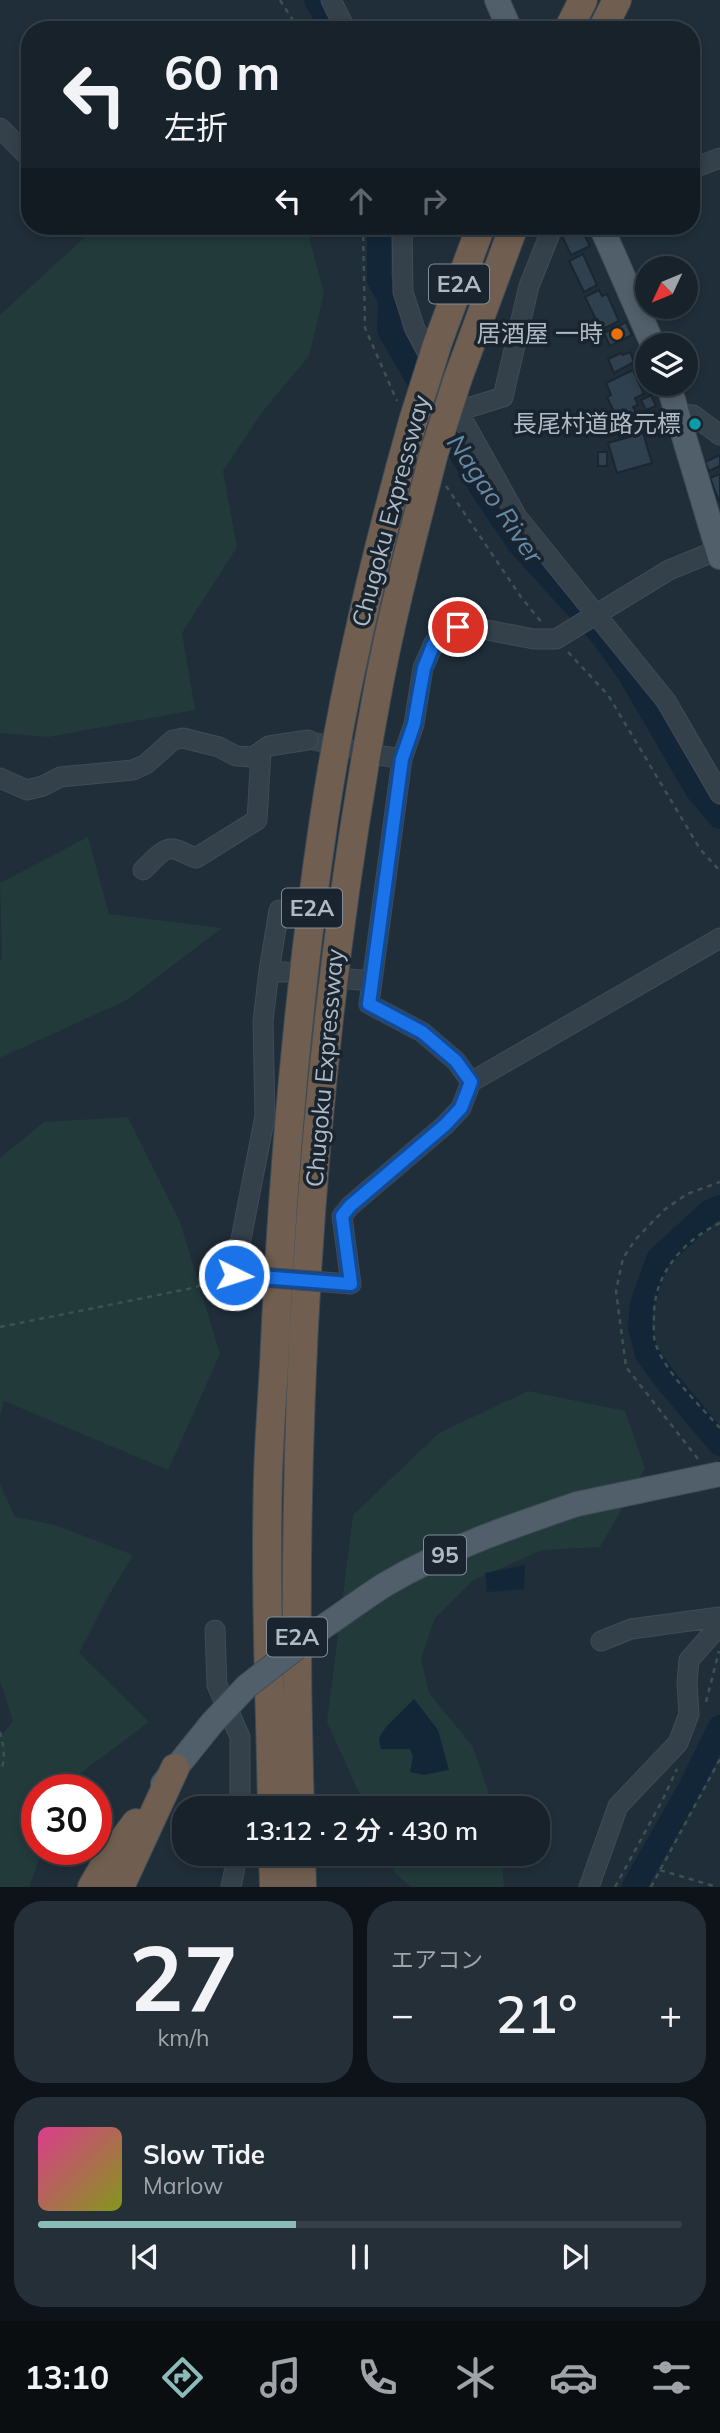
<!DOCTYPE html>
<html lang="ja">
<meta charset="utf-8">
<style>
:root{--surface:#18222b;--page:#252f37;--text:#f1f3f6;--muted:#9fa4a9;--line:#363f47;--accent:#8bbbb9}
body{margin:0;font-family:Mulish,"Noto Sans JP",sans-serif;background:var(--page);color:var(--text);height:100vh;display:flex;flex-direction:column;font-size:26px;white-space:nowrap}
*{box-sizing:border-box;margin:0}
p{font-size:23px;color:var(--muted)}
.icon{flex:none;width:38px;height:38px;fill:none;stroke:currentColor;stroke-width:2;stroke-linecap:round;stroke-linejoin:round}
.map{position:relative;height:1887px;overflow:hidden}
.panel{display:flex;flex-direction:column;gap:14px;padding:14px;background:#0d1318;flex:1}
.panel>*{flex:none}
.guide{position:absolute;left:21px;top:21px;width:679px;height:214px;border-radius:28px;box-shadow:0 4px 10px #0003,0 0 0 2px var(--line);background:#18222b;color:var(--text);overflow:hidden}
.needle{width:46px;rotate:226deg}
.tools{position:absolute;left:635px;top:256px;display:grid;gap:14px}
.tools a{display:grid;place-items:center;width:63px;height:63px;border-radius:50%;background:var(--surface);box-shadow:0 4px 10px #0003,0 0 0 2px var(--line);font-size:35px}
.speed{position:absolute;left:21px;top:1774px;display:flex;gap:14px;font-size:35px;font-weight:700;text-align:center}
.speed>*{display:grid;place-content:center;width:91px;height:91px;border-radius:50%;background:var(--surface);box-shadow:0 4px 10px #0003,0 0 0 2px var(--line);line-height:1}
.speed .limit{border:10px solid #d22;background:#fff;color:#111}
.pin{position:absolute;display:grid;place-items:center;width:60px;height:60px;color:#fff;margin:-30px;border:4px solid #fff;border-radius:50%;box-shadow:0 2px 7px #0007}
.me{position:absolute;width:77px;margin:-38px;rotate:94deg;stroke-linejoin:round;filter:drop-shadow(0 0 5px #0008)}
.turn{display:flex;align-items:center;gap:24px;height:147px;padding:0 28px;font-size:32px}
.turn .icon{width:91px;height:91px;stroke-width:2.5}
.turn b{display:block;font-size:49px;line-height:60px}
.lanes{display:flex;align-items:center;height:66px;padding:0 28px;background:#0003;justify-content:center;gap:35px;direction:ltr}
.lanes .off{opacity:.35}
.big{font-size:52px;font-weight:600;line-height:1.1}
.panel .card{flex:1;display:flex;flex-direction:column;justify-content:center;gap:10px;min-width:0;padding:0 24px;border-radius:28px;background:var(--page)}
.panel .dial{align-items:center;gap:0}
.dial b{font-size:91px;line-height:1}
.song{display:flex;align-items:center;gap:21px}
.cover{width:84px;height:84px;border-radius:10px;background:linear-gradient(135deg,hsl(330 70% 55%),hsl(70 70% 35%))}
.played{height:7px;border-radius:4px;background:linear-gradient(90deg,var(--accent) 40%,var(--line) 40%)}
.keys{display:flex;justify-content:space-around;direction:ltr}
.heat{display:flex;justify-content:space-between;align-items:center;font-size:38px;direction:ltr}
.panel .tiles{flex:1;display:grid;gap:14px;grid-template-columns:1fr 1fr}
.card:last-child{grid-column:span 2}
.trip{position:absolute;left:172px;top:1796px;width:378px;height:70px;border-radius:28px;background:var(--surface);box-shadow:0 4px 10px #0003,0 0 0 2px var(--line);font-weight:600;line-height:70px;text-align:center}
.menu{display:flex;height:112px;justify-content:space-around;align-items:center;background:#0a0e11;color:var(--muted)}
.menu .icon{width:49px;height:49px}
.menu .on{color:var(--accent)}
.menu b{font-size:32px;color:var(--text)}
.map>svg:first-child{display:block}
.green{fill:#223a3a}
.water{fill:#132637}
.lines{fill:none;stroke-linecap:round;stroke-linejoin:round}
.river{stroke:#132637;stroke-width:24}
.building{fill:#2f404e;stroke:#1b2630;stroke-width:2}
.minor-tunnel{stroke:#35434e;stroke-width:19;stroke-dasharray:19 10;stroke-linecap:butt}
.minor-casing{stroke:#404b56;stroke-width:21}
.major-casing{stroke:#404b56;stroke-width:26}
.highway-casing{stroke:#3e4a54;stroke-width:30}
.path{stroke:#3a5352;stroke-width:2.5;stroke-dasharray:5 5;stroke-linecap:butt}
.minor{stroke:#34404a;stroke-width:19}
.major{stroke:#515f6a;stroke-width:24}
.highway{stroke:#705f50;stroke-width:28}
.minor-bridge-casing{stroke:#404b56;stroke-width:21;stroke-linecap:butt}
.major-bridge-casing{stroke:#404b56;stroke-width:26;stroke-linecap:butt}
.highway-bridge-casing{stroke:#3e4a54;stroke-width:30;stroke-linecap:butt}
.minor-bridge{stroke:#34404a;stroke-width:19}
.major-bridge{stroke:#515f6a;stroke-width:24}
.highway-bridge{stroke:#705f50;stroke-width:28}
.route-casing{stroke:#114b97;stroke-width:18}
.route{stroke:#1a73e8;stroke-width:12}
.food-dot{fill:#e8710a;stroke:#19242e;stroke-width:2.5}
.culture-dot{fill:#0f9aa8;stroke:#19242e;stroke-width:2.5}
.labels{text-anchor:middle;stroke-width:7;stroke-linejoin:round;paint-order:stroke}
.shield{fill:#19242e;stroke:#818d98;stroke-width:2}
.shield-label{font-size:23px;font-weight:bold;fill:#aebac6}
.poi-label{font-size:24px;fill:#aebac6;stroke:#19242e;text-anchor:end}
.street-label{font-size:24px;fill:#aebac6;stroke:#19242e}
.water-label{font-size:26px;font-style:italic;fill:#658aa7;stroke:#19242e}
</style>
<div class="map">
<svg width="720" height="1887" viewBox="0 0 720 1887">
<rect width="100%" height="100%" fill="#202e39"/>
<!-- green -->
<path class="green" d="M97 226H306L324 293 309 356 263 411 223 471 237 547 182 633 195 710 48 737 0 733V315Z
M88 837 109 914 222 928 127 1000 0 1058V961L2 960 0 883Z
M128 1117 180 1222 220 1354 168 1470 4 1401 0 1417V1158L44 1122Z
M528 1391 625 1411 645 1468 600 1547 542 1550 472 1581 435 1618 421 1658 429 1693 473 1747 494 1808H366L327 1722 353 1515 439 1433Z
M0 1484 15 1517 55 1525 133 1555 109 1595 79 1653 149 1722 62 1787 61 1790H37V1850H43L29 1887H0V1737L13 1721 0 1681Z
M386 1853H501L504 1887H411L395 1873Z"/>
<!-- water -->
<path class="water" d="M525 1565 524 1589 487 1592 485 1573Z
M414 1699 438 1730 449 1770 424 1775 410 1772 413 1757 410 1749H381L379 1738 386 1727Z"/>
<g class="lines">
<!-- river -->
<path class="river" d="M316 0 334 30
M379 226V280L390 299 389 330 480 486 520 545 600 633 629 673 697 790 720 817
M720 1207 710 1211 658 1259 642 1304 640 1327 647 1354 666 1380 720 1444
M634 1887 689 1790 720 1727"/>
</g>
<!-- building -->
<path class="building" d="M577 226H580L590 246 571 255 561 234Z
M583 254 597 285 584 292 569 261Z
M599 290 602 296 607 294 619 321 601 330 585 297Z
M626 322 632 335 610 346 604 333Z
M630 352 634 362 614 373 608 359 621 353 623 355Z
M633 370 644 394 635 398 638 405 633 407 637 414 620 422 622 425 607 432 600 418 614 412 607 397 611 395 606 383Z
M651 395 656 406 646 410 641 400Z
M643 433 652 463 617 473 608 443Z
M598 452H607V466H598Z
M720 455V466L709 471 705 462Z
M720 474V500L719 501 710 478Z"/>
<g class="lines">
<!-- minor-tunnel -->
<path class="minor-tunnel" d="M308 740 380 755"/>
<!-- minor casing -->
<g class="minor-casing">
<path id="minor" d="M331 0 346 30
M0 128 30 158
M691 169 720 158
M402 226 403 292 415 329 434 365
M449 395 517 517 666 701 720 794
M458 411 503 397 529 286 553 226
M679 414 693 415 720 435
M384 756 402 759
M0 778 27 790 43 786 60 777 133 770 146 764 173 740 183 738 219 747 236 756 253 757 269 746 308 740
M143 870C150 864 163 847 173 849 181 850 188 856 196 858L257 820 261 752
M269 971 279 910
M349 979 372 981
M471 1082 720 938
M234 1275 265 1116 263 1021 269 971 286 972
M351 1284 342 1216 350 1206 445 1125 461 1108 471 1082 456 1061 422 1032 369 1004 402 759 414 724 423 668 434 643 458 627 482 629 534 639H556L669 570 718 550
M215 1630 217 1685 240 1737V1808
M601 1641 631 1629 720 1617
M231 1887 238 1853
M589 1887 618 1806 678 1743 689 1714 687 1682 689 1660 720 1625"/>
</g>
<!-- major casing -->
<g class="major-casing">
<path id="major" d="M497 0 510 30
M601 226 653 345
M668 383 720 557
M323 1627C344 1613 365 1597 386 1584 445 1549 512 1526 577 1504
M163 1784 212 1723"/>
</g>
<!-- highway casing -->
<g class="highway-casing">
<path id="highway" d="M568 30 583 0
M602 30 617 0
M438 342 481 226
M458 378 514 226
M272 1808C270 1698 265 1587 268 1477 269 1440 272 1402 274 1365 282 1182 297 1000 324 819 344 684 376 552 413 421
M300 1808C288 1438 309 1064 376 700 391 617 413 535 434 453
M273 1853 274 1887
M301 1853 302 1887
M92 1887 106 1863 136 1823
M120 1887 175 1768"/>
</g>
<!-- path -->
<path class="path" d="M280 0 299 30
M363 226 365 328 397 401
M446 486 521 597 543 624
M568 652 608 695 700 849 720 871
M720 1223C682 1241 652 1276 654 1320 654 1327 653 1335 655 1342 663 1370 700 1406 720 1428
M0 1327 188 1289 219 1280
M698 1459 626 1367 616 1291 623 1258 635 1240 664 1210 687 1194 720 1182
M706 1702 719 1651
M0 1732C3 1744 7 1760 0 1771
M660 1870 717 1887
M615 1887 662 1801 677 1769
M651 1887 720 1759"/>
<!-- minor -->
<use href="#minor" class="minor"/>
<!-- major -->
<use href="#major" class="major"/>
<!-- highway -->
<use href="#highway" class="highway"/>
<!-- minor-bridge casing -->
<g class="minor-bridge-casing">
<path id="minor-bridge" d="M234 1275 351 1284"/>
</g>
<!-- major-bridge casing -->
<g class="major-bridge-casing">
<path id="major-bridge" d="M577 1504 720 1474
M212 1723 247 1686 323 1627"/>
</g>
<!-- highway-bridge casing -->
<g class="highway-bridge-casing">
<path id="highway-bridge" d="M413 421 438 342
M434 453 458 378"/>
</g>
<!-- minor-bridge -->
<use href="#minor-bridge" class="minor-bridge"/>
<!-- major-bridge -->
<use href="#major-bridge" class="major-bridge"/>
<!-- highway-bridge -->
<use href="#highway-bridge" class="highway-bridge"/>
</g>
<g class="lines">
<!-- route casing -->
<g class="route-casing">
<path id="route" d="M234 1275 351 1284 342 1216 350 1206 445 1125 461 1108 471 1082 456 1061 422 1032 369 1004 402 759 414 724 424 668 434 643 458 627"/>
</g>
<!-- route -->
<use href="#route" class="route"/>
</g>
<!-- markers -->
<circle class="food-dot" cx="617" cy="334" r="7"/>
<circle class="culture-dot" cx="695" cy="424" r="7"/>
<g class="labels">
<!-- shield labels -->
<g class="shield">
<rect x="429" y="264.5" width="60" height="39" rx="5"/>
<rect x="282" y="888.5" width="60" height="39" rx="5"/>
<rect x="424" y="1535.5" width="42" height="39" rx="5"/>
<rect x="267" y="1617.5" width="60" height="39" rx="5"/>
</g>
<g class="shield-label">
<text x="459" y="292">E2A</text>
<text x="312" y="916">E2A</text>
<text x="445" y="1563">95</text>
<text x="297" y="1645">E2A</text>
</g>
<!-- poi labels -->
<g class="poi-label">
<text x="603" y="342">居酒屋 一時</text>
<text x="681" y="432">長尾村道路元標</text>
</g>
<!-- street labels -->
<g class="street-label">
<text transform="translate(391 511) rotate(-75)" y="8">Chugoku Expressway</text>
<text transform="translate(325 1068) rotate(-85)" y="8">Chugoku Expressway</text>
</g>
<!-- water labels -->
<g class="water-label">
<text transform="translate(495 499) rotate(56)" y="9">Nagao River</text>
</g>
</g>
</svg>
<div class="tools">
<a><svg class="needle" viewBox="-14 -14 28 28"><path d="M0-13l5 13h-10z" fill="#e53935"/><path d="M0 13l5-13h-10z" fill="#9fa4a9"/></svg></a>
<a><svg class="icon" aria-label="layers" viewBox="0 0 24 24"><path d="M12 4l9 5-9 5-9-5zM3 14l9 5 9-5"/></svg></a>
</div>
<div class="speed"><div class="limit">30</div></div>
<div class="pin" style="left:458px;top:627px;background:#d93025"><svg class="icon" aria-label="arrive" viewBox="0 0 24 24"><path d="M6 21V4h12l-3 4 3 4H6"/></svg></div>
<svg class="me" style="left:234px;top:1275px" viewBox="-20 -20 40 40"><circle r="17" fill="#1a73e8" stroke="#fff" stroke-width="3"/><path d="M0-11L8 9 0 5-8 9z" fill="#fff"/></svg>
<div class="trip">13:12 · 2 分 · 430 m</div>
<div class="guide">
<div class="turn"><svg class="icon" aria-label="left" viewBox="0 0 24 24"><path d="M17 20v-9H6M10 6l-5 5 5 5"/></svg><div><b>60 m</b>左折</div></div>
<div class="lanes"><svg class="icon" aria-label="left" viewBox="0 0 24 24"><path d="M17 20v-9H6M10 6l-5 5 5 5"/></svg><svg class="icon off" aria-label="ahead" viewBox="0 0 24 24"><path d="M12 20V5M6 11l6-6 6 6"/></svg><svg class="icon off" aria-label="right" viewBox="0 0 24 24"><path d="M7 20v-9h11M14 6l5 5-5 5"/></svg></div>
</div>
</div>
<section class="panel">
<div class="tiles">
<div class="card dial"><b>27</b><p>km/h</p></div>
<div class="card"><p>エアコン</p>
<div class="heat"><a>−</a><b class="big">21°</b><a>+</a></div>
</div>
<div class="card">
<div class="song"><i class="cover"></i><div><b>Slow Tide</b><p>Marlow</p></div></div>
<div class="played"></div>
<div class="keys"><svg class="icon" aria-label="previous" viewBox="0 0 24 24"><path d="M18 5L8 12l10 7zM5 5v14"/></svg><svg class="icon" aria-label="pause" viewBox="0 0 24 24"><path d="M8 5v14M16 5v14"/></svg><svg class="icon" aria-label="next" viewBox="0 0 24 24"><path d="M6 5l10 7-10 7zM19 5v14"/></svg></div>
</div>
</div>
</section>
<nav class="menu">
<b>13:10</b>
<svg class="icon on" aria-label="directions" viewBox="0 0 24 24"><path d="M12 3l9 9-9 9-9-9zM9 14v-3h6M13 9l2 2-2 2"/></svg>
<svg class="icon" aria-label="music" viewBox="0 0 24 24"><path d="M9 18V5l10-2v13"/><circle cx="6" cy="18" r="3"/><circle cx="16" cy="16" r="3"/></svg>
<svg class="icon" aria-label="phone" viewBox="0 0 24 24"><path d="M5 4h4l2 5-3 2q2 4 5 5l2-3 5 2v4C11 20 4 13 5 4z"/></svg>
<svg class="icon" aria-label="climate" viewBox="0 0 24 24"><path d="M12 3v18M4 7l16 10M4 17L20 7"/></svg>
<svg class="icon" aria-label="car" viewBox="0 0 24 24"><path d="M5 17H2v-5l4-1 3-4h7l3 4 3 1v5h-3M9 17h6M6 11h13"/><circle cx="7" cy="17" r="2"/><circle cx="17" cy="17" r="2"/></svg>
<svg class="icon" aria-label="filters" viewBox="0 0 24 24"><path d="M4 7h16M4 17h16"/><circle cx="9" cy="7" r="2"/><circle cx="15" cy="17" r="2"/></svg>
</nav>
